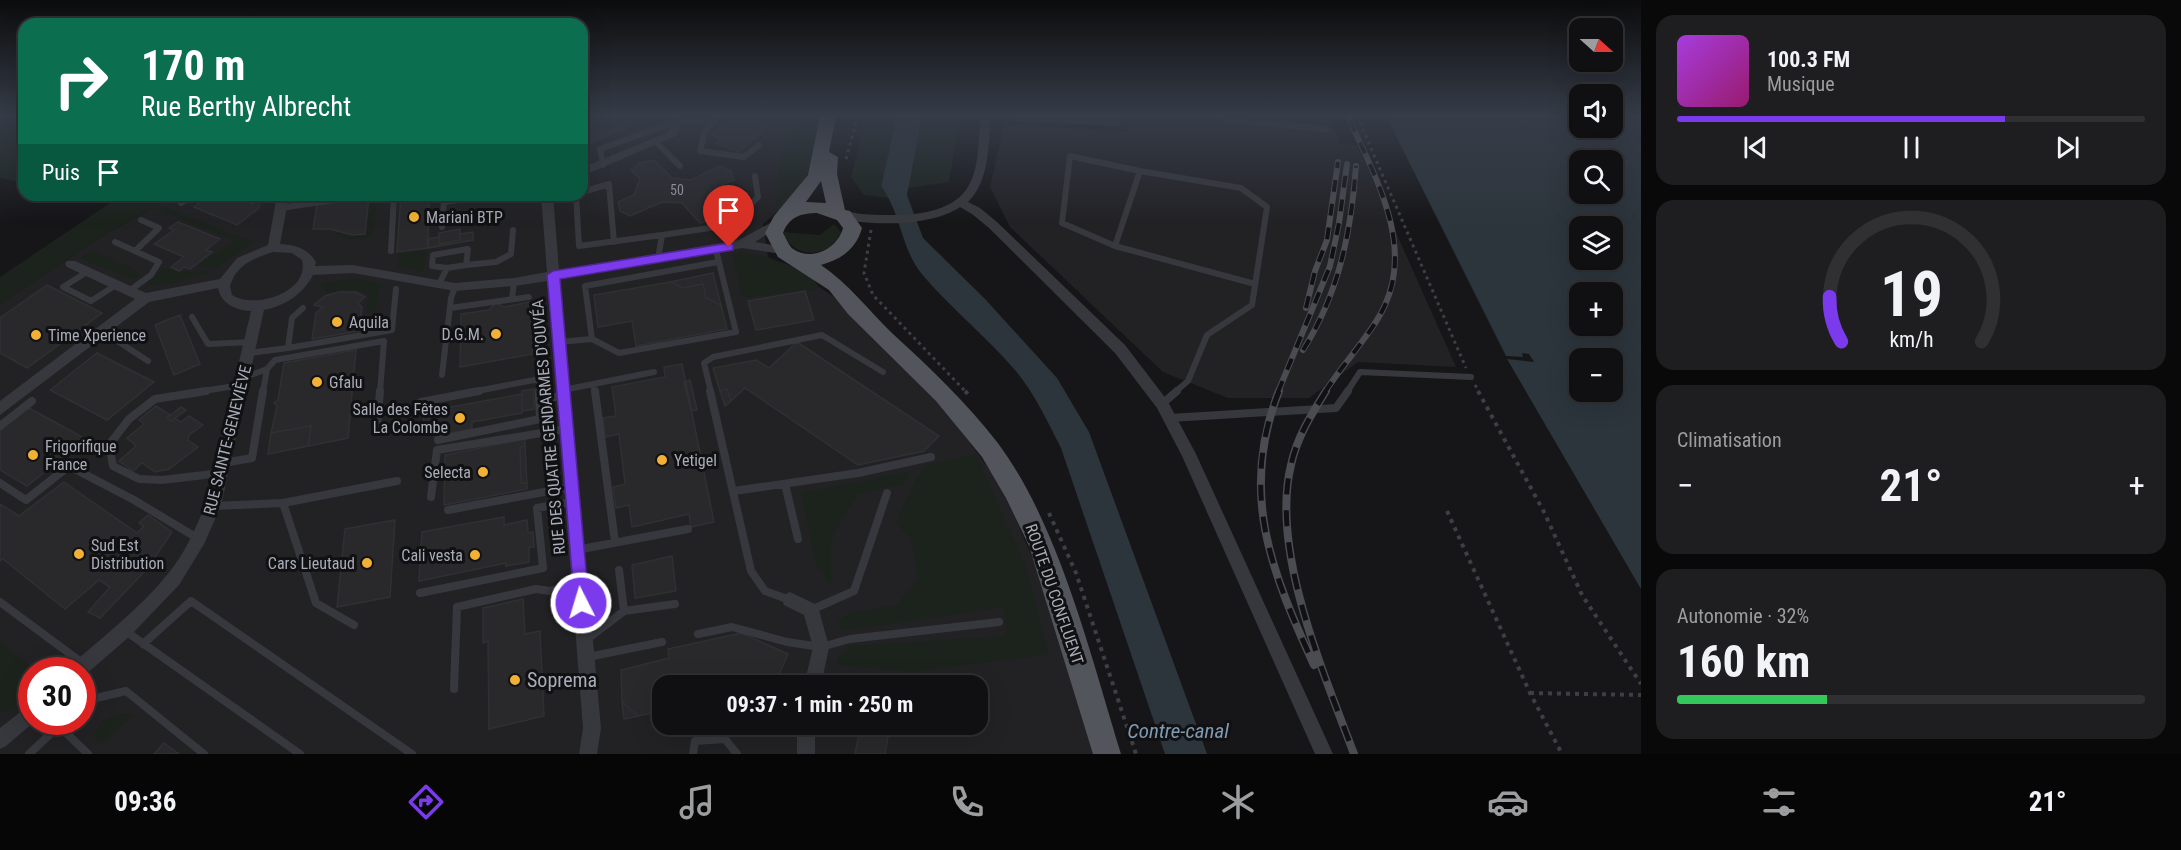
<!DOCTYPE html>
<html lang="fr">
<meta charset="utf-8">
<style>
:root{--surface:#101012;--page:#1e1e20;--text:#f1f3f6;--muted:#9c9d9f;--line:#303032;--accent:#7c3aed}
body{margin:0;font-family:"Roboto Condensed",sans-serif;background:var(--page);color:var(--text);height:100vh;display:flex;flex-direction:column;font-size:22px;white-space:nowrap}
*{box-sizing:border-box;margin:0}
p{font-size:20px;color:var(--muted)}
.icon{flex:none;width:33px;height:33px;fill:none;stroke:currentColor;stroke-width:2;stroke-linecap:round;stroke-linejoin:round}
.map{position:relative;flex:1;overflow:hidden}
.details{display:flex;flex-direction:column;gap:15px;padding:15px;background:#09090a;width:540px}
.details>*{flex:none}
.hud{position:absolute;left:18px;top:18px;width:570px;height:183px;border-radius:18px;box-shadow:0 6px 24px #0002,0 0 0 2px var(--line);background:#0b6e4f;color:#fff;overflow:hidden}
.needle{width:39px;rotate:111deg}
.fabs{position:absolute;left:1569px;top:18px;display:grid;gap:12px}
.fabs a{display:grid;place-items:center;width:54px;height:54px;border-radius:12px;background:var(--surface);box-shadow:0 6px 24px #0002,0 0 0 2px var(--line);font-size:30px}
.speed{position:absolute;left:18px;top:657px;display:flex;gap:12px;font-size:30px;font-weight:700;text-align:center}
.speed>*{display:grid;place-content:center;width:78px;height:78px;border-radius:50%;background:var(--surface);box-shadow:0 6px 24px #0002,0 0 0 2px var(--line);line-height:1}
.speed .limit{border:9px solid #d22;background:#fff;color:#111}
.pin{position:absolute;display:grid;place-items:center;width:51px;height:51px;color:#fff;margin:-62px -26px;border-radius:50% 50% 50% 0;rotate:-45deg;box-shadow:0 0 6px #0007}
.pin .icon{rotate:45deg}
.me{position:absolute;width:66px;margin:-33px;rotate:355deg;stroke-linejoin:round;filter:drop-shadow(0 0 4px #0008)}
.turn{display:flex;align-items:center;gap:21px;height:126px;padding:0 24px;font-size:27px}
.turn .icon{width:78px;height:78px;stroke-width:2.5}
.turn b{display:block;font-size:42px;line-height:51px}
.then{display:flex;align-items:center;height:57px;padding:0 24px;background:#0003;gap:12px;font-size:22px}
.big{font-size:45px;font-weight:700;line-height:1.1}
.details .card{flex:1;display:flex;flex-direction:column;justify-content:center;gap:9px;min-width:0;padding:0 21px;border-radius:18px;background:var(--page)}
.details .dial{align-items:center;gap:0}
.dial svg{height:156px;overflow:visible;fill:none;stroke:var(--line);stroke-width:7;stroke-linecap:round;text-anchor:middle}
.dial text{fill:var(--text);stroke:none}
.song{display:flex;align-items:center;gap:18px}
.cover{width:72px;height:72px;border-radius:9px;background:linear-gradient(135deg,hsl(280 70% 55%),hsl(320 70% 35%))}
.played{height:6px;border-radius:3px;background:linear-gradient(90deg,var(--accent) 70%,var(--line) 70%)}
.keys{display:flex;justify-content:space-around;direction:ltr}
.heat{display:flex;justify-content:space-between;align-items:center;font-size:33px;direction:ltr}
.charge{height:9px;border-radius:4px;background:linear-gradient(90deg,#34c759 32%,var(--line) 0)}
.trip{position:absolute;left:652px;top:675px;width:336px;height:60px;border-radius:18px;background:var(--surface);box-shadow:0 6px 24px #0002,0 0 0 2px var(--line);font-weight:700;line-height:60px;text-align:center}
.menu{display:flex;height:96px;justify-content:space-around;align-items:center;background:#060607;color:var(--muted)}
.menu .icon{width:42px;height:42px}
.menu .current{color:var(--accent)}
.menu b{font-size:27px;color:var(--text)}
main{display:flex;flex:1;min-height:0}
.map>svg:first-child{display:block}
.built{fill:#222225;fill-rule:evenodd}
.green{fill:#1c231d}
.water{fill:#2c353c;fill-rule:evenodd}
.building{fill:#29292c;stroke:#303034;stroke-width:1.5}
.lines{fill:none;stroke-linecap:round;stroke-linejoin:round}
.path-far1{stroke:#3d3f44;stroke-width:3;stroke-dasharray:3 4;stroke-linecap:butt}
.path{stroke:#3d3f44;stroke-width:4;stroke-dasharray:4 5;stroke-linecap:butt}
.lane-far1{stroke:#37383d;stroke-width:6}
.lane{stroke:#37383d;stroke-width:8}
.street{fill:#37383d;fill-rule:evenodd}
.primary{fill:#53555c;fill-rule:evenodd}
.rail-far1-casing{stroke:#4a4c52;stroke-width:6}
.rail-casing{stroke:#4a4c52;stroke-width:8}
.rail-far1{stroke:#111113;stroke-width:4;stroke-dasharray:12;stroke-linecap:butt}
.rail{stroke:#111113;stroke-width:5;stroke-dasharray:16;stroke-linecap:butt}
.route{fill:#7c3aed;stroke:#51269a;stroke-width:1.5}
.poi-dot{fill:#f2b134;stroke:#111113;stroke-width:2}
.labels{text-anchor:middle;stroke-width:6;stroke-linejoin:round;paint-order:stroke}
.number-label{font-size:14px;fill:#888b94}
.poi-label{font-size:16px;fill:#a8adb8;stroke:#111113;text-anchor:start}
.street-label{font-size:16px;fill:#a8adb8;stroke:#111113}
.near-poi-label{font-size:20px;fill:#a8adb8;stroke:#111113;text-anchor:start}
.near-water-label{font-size:21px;font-style:italic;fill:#7f9bb3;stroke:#111113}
</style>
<main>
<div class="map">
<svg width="1641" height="754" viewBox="0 0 1641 754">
<rect width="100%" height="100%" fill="#161618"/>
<!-- built -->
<path class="built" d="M582 116H818L811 166 798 194 763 224 768 257 793 269 834 297 938 400 1001 485 1046 589 1096 754H0V304L99 238 174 195H582ZM32 670H82V722H32ZM663 686H978V724H663Z
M1127 116H1330L1340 144 1357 145 1456 367 1358 362 1309 398H1228L1163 372 1010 227 990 187 1004 124 1128 132Z"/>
<!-- green -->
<path class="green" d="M0 116H24V183L0 178Z
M802 116H823C815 161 815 178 775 205L781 188 778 170 786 141Z
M867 116H897L881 186 890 198 864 195 851 177Z
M922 116H960L949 182 907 188Z
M122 195H174L99 238 0 304V277Z
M369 195H378L373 236 352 239 335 235 338 232 353 236 366 234Z
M162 206 254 242 214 269 197 266 235 241 155 209Z
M834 224 841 232C831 259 792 260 783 232L820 235Z
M93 250 137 271 139 277 132 279 80 258Z
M427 250 423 272 397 266 400 254Z
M742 252C762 256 812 267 819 288L742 298 732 254Z
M163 268C181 274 194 269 212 272L170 284 144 286Z
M352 278 380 283 376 311 366 313 369 295C355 287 343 288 328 293L320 284Z
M976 454 1025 564 1049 654 914 672 838 665 836 659 850 646 1006 636 1004 607 851 630H841L838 621 850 613 897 605 918 577 911 539 895 522 924 465Z
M911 471 904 484 858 494 831 539V585L816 565 801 493Z
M0 642 35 670H32L31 692 13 709 0 712Z
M120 713 133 715 102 745 96 740 95 732 102 721Z"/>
<!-- water -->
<path class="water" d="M897 116H922L907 195 923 238 985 299 1057 378 1089 432 1207 754H1165L1061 448C1047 421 1034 392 1014 369 985 335 949 307 921 273 901 248 901 213 881 186Z
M1012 116H1119L1120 126 1012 121Z
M1386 116H1579L1580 128H1612L1613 116H1641V589L1507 359 1534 362 1529 354 1522 353 1523 357 1506 356ZM1580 160H1612V194H1580ZM1580 226H1612V260H1580ZM1580 292H1612V326H1580ZM1580 358H1612V392H1580Z"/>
<!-- building -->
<path class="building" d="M582 116H611L622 127 589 141 582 133Z
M611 116H646L647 118 623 128Z
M732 116H779L739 152 715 143 720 138 711 135Z
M622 127 624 129 592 143 589 141Z
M654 160 672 178 691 180 720 166 731 171 734 180 719 186 714 202 724 212 716 220 700 223 682 203 662 202 630 216 620 211 618 202 634 195 640 179 631 170 640 163Z
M211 195H254L246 201 253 204 260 199 259 208 237 225 194 207Z
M401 195H429L428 248 397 252Z
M369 197 365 234 352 235 330 229H313L317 204Z
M178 222 220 239 206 250 212 252 190 269 184 267 179 271 171 267 184 257 154 244 174 230 169 228Z
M460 229V240L439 244V233Z
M473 232V240L428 248 427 239 439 237V244L460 240V234Z
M713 273 721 305 706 298 703 284 683 288 670 282Z
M670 282 683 288 703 284 706 298 721 305 727 329 636 346 632 321 598 327 594 295Z
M47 285 102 313 27 368 0 353V318Z
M805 291 814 320 756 330 748 301Z
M339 292H356L365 297 358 303 362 307 359 331 312 339 316 313 323 307 314 305 325 296Z
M530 302 533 354 460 367 461 314 489 310 496 303 504 307Z
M180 315 200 364 174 375 155 325Z
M797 342 939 436 924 451 858 465 745 388 731 401 727 389 720 391 713 368 756 360 769 368Z
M356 350 348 438 308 446 311 426 271 433 277 406 274 403 278 400 284 363Z
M97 353 154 382 107 420 50 390Z
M682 364 714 522 691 527 689 514 632 527 629 505 616 508 613 487 625 484 619 434 605 437 603 418 616 416 612 387 665 377 664 367Z
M690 380 697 410 691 411 684 382Z
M534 389V409L522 411V391Z
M727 389 731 401 725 406 720 391Z
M522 394V413L472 422V429L434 436V431L423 433 424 412Z
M156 406 170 415 167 418 171 421 175 418 181 422 189 416 203 425 189 435 188 440 198 447 169 469 155 472 142 463 133 471 119 461 136 446 127 438 144 424 139 420Z
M181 407 186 410 171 421 167 418Z
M29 408 86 439 27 486 0 470V430Z
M311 426 308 446 268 454 271 433Z
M525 439V446L520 447 521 483H527V489L444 505 445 455Z
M525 446 527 483H521L520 447Z
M64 482 137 533 144 526 139 523 148 515 172 532 147 569 100 618 88 612 110 587 99 580 65 609 3 559 0 561V504L19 516Z
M504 517V525L527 520 528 533 533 532 534 547H529V562L506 566V563L419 581 422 532Z
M395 520 390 597 337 607 345 529Z
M672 556 676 591 635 598 632 565Z
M523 599 525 634 540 631 544 716 489 729 488 641 483 643V608Z
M741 633 788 654 774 686 735 683 663 686V711L638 716 622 702 621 670 669 658 668 649Z
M622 702 638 716 624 719Z
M861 724 878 725 876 734 888 737 885 754H855Z
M164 743 179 754H154Z"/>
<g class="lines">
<!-- path-far1 -->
<path class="path-far1" d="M1357 116 1466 368
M846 159 858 116
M871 230 864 273 873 295 966 392
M1475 385 1479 392"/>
<!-- path -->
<path class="path" d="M965 391 968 394
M1478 391 1544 512 1582 595 1641 684
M1447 511 1530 693 1562 754
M1049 513 1076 573 1136 754
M1530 693 1641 695"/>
<!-- lane-far1 -->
<path class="lane-far1" d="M720 116 705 131 700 151 744 157 759 145
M1213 116 1214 119 1326 129
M655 141 680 166
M582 160 591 168
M603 165 600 149 678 121 711 122
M582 192 609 184 614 242
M444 195V202L492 195
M576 195 579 246 662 235
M181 203 194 195
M280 208 362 196
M442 227 444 202
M115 242 159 262 151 275 129 291
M1115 246 1062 223 1070 156 1140 171
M468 249 466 265 447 268 432 266 433 255Z
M716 250 736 332 619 353 592 339 585 286 718 262
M135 251 159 228 141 220
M391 251 394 195
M658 259 662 235 730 225 758 197 755 176
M466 265 496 262 511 254 513 230
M87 272 63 287 91 301 116 285
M439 284 447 268
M512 299 514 282
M450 308 529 297
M192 317 208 344 252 342
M102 331 148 361
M559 342 592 339
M288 348 392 330 396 289
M249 353 288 348 292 318 303 308
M442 375 451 298 455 287
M243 378 267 369 275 360 384 341 380 392
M594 384 595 392
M563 390 654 372
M197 392 241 385
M263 392 267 369
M472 392 539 379V392
M711 392 704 363 713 357 822 335 883 372
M1175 392 1188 381 1207 335 1252 305 1267 207 1241 188 1140 171 1115 246 1255 284
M1347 392 1360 372 1471 377"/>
<!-- lane -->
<path class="lane" d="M206 391 155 399 129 419 109 445 113 466 139 479 162 480 221 473
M539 391V399L563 396
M595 391 615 542
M710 391 751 571 765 591 790 600
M421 402 479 391
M1162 404 1177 391
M1170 418 1336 408 1348 391
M0 426 32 401
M377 427 380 391
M438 440 540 419 539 399
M223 463 252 458 263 391
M0 483 26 500 69 466 134 500 199 539
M785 484 798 539
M734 491 858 473 931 457
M431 497 437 450 566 429
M283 503 397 481
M213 506 283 503 316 603 354 625
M448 510 571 487
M576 550 688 529
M619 570 624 611
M420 593 543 568 537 508 572 502
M0 602 85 665
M811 610 854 591 887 493
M124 630 300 754
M698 634 732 627 787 642 821 647 850 639 999 622
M586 640 624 611 675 604
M143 644 191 601 412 754
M588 657 662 642
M454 689 457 607 536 589 550 591 579 584
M82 709 96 698 126 691 204 754
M66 722 59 726 88 754
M29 754 59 726 53 722
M693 754 695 741 725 739 737 754"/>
<!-- street -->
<path class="street" d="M670 116H680L683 121 676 136 582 176V168L668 132 673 121Z
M981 116H991C988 145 990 180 968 202L980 208 997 222 1125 345 1167 400 1196 454 1333 754H1315L1182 456 1157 408 1115 353 989 228 972 214 960 207C931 227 870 226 838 218L836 215C843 209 854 213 862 214 895 216 951 219 969 185 980 166 978 137 981 116Z
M277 195H289L280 244C296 245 307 248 316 262L315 266 353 265 455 283 514 278 547 272 541 195H553L559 270 739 240 772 222 776 221 782 225 755 242 786 247 788 250 786 253 782 254 742 248 560 279 601 728 597 754H579L583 728 548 281 514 286 455 291 353 273 313 275C302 295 286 305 264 310L221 506 204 544 179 585 130 636 84 676 82 670H70L72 664C104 636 140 608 167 575 184 555 195 530 205 506L251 311C236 310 221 304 218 288L149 302 0 415V401L135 299 67 267 65 264 67 261H75L146 293 220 279 237 258 268 245ZM273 252 292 253 302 260C310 292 255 310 232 295L230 286C236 265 254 258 273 252Z
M790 592 817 605 819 610 829 647 821 686H804L813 647 804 615 784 605 782 600 784 595Z
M32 703V722H34L6 746 0 749V728Z
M797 724H815V754H797Z"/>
<!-- primary -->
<path class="primary" d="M820 116H836L829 152 838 157 837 174 845 210 850 211 862 228C856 249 842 259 821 265 849 284 869 311 893 334 930 368 966 402 997 442 1059 524 1091 657 1121 754H1093L1029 546 1006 498 982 457 936 401 848 314 829 290 778 257 765 233 774 216 808 175ZM821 181 826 203 806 202ZM817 213 837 220 843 228C838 248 812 262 793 249 789 246 786 238 783 233 789 217 801 213 817 213Z"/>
<!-- rail-far1 casing -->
<g class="rail-far1-casing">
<path id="rail-far1" d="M1306 308 1315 271 1327 240 1338 162
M1303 350C1339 293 1351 233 1356 166
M1278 392 1330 266 1339 223 1347 164
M1325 392C1341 366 1374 331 1385 305 1414 241 1373 174 1348 116"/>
</g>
<!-- rail casing -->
<g class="rail-casing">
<path id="rail" d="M1279 391C1239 492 1271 571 1314 665
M1326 391C1311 415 1297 437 1291 465 1270 551 1324 673 1354 754"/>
</g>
<!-- rail-far1 -->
<use href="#rail-far1" class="rail-far1"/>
<!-- rail -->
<use href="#rail" class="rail"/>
</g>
<!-- sky -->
<linearGradient id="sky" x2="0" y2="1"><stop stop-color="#0c0c0d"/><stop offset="0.52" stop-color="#363c48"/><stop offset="1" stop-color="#363c48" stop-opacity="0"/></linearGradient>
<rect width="1641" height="222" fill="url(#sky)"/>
<!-- route -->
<path class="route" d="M729 243 733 244V250L560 279 589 603 587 608 581 611 575 608 547 275 553 271Z"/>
<!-- markers -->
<g class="poi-dot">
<circle cx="414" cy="217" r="6"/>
<circle cx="337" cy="322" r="6"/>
<circle cx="496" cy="334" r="6"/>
<circle cx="36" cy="335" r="6"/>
<circle cx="317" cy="382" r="6"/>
<circle cx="460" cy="418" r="6"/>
<circle cx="33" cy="455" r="6"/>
<circle cx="662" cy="460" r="6"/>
<circle cx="483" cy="472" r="6"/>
<circle cx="79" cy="554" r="6"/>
<circle cx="475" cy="555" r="6"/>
<circle cx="367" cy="563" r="6"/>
<circle cx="515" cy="680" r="6"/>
</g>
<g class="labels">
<!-- number labels -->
<g class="number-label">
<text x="677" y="195">50</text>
</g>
<!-- poi labels -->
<g class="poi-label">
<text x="426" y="223">Mariani BTP</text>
<text x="349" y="328">Aquila</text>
<text x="484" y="340" text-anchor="end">D.G.M.</text>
<text x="48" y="341">Time Xperience</text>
<text x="329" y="388">Gfalu</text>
<text x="448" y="415" text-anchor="end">Salle des Fêtes<tspan x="448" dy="18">La Colombe</tspan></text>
<text x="45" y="452">Frigorifique<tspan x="45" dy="18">France</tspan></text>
<text x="674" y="466">Yetigel</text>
<text x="471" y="478" text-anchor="end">Selecta</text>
<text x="91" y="551">Sud Est<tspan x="91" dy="18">Distribution</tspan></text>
<text x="463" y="561" text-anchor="end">Cali vesta</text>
<text x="355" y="569" text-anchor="end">Cars Lieutaud</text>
</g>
<!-- street labels -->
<g class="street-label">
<text transform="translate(548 427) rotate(-95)" y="6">RUE DES QUATRE GENDARMES D'OUVÉA</text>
<text transform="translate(227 440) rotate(-76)" y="6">RUE SAINTE-GENEVIÈVE</text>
<text transform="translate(1055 594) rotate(71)" y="6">ROUTE DU CONFLUENT</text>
</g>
<!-- near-poi labels -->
<g class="near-poi-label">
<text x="527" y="687">Soprema</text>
</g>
<!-- near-water labels -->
<g class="near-water-label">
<text x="1178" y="738">Contre-canal</text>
</g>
</g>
</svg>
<div class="fabs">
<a><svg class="needle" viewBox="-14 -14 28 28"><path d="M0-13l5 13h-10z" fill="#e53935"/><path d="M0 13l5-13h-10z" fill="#9c9d9f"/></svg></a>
<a><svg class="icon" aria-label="sound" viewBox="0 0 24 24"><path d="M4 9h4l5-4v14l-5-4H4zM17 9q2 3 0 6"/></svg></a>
<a><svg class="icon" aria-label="search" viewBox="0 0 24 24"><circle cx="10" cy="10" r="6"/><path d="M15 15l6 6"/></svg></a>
<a><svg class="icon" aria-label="layers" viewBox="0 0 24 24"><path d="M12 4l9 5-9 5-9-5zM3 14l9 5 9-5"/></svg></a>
<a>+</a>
<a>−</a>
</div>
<div class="speed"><div class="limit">30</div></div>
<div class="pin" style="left:729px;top:247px;background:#d93025"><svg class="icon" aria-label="arrive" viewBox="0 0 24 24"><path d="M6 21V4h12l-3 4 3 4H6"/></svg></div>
<svg class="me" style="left:581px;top:603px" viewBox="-20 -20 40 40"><circle r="17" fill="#7c3aed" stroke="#fff" stroke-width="3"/><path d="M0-11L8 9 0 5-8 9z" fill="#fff"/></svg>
<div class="trip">09:37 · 1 min · 250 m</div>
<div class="hud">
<div class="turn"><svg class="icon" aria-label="right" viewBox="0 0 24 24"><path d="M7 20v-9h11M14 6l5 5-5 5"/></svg><div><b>170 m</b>Rue Berthy Albrecht</div></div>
<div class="then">Puis<svg class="icon" aria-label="arrive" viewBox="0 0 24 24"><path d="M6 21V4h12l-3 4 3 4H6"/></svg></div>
</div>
</div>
<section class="details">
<div class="card">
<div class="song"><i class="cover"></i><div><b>100.3 FM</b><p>Musique</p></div></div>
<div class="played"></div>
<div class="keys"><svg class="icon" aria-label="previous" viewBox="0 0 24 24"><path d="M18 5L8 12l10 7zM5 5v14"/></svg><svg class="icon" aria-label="pause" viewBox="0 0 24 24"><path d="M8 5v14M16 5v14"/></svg><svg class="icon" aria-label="next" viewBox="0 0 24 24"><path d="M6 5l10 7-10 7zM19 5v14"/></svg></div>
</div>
<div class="card dial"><svg viewBox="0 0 100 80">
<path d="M14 69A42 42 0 1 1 86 69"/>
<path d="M14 69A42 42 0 0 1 8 46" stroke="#7c3aed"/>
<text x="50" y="56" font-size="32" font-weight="700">19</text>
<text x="50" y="72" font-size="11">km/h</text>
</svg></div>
<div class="card"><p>Climatisation</p>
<div class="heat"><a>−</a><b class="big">21°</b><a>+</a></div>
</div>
<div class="card"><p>Autonomie · 32%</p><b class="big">160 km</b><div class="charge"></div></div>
</section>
</main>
<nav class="menu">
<b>09:36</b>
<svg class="icon current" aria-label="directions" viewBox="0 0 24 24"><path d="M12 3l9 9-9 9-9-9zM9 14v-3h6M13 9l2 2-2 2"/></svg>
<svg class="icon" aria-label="music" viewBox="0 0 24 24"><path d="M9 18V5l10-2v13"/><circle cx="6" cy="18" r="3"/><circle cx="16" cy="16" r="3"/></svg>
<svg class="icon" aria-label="phone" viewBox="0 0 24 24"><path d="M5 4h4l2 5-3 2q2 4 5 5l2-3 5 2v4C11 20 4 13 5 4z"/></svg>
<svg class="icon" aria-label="climate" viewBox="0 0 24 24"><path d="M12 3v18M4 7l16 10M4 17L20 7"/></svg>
<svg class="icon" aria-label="car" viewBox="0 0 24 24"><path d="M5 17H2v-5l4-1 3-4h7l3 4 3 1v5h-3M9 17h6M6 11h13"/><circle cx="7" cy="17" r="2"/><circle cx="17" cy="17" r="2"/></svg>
<svg class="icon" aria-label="filters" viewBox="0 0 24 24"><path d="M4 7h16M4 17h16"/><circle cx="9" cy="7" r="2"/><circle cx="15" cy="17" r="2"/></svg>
<b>21°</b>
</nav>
